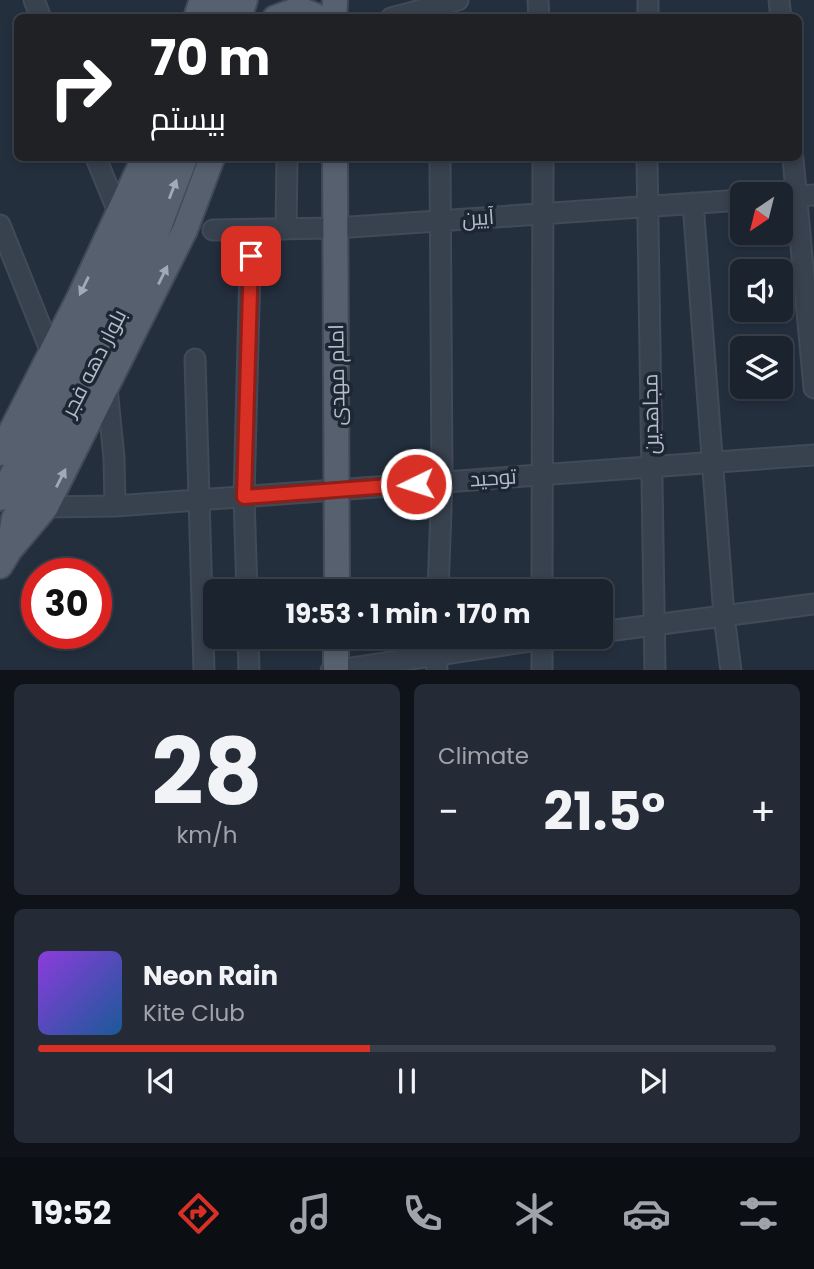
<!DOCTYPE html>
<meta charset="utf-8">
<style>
:root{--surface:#1b232e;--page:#242b36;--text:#f1f3f6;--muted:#a0a4aa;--line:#39404a;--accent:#d93025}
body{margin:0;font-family:Poppins,Cairo,sans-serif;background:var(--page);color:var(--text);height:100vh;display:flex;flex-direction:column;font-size:26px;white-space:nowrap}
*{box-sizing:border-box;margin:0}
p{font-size:23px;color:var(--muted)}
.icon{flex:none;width:38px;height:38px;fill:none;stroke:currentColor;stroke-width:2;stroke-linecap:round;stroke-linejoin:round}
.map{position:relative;height:670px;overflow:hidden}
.side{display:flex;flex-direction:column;gap:14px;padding:14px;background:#0f1319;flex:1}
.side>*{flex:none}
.banner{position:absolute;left:14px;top:14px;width:788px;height:147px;border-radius:10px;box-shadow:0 4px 10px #0003,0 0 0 2px var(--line);background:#202124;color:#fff;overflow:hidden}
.needle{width:46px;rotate:215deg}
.controls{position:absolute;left:730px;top:182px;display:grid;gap:14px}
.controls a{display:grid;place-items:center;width:63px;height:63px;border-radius:10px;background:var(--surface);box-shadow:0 4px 10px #0003,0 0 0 2px var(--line);font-size:35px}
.speed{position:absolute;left:21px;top:558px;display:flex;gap:14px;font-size:35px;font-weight:700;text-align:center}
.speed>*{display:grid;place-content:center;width:91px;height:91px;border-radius:50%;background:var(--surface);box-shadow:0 4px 10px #0003,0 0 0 2px var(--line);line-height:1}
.speed .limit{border:10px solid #d22;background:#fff;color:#111}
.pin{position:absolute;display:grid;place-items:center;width:60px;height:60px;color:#fff;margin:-30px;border-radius:14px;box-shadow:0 4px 10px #0006}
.me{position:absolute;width:77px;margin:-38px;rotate:266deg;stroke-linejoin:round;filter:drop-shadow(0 0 5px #0008)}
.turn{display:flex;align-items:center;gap:24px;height:147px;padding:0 21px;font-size:32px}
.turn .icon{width:91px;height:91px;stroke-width:2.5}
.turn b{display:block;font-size:49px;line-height:60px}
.big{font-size:52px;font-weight:700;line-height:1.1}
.side .widget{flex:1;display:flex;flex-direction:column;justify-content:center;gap:10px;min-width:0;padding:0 24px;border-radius:10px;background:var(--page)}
.side .dial{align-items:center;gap:0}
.dial b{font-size:91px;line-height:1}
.song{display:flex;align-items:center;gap:21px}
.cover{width:84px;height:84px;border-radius:10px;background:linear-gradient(135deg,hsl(270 70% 55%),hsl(210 70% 35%))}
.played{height:7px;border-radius:4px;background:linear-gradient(90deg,var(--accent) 45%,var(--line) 45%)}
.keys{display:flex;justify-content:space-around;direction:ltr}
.heat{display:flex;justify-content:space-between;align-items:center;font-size:38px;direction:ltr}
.side .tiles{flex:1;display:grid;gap:14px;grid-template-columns:1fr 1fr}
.widget:last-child{grid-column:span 2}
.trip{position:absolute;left:203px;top:579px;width:410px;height:70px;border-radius:10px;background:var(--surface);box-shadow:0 4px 10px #0003,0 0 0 2px var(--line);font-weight:700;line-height:70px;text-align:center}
.dock{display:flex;height:112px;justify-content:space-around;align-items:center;background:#0b0e12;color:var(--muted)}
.dock .icon{width:49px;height:49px}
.dock .active{color:var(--accent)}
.dock b{font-size:32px;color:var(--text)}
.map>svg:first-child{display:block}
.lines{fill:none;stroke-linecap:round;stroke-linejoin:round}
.minor-casing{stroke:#414a57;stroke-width:23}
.major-casing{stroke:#414a57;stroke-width:28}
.minor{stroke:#38414e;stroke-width:19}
.major{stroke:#56606e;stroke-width:24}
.oneway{fill:#a1aab7}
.route-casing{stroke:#8d1f18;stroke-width:18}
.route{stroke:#d93025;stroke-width:12}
.labels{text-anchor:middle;stroke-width:7;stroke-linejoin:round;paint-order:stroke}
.street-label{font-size:21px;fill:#b4bcc9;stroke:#1d2633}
</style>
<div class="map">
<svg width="814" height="671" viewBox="0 0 814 671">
<rect width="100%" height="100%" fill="#242f3e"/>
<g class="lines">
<!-- minor casing -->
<g class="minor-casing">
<path id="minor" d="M34 0 41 18
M538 0 539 18
M779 0 781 18
M391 18 458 0
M648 18V0
M96 158 119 214
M647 158 655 671
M793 158 814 388
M780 197 814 195
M693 203 724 616 731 671
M0 225 51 352
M286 229 287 158
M213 230 336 228 742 200
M195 359 204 671
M107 388 114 458 115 506
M46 507 115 506 814 455
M247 592 244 497 251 230
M438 592 442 482 440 158
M542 592 543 158
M600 632 814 604
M248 637 249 671
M436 637 437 671
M542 637V671
M331 671 558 637"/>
</g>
<!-- major casing -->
<g class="major-casing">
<path id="major" d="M196 18 202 0
M217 18 224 0
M239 18 245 0
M275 18 299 9 321 18
M334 18 335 0
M335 158 337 592
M0 453 80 296 144 158
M0 498C59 386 118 276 163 158
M8 552 46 507 185 230 212 158
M0 566 8 553 14 518 148 256 185 158
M336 671V637"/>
</g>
<!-- minor -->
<use href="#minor" class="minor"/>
<!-- major -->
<use href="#major" class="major"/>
</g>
<!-- one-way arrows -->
<defs><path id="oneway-solid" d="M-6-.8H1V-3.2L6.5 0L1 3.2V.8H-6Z" transform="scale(1.75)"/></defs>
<g class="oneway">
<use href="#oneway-solid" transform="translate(173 189) rotate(-69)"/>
<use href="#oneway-solid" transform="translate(163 275) rotate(-64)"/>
<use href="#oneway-solid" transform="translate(84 286) rotate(116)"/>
<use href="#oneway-solid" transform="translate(61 478) rotate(-63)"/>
</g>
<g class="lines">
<!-- route casing -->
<g class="route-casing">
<path id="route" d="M251 256 244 497 416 484"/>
</g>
<!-- route -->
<use href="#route" class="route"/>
</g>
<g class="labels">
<!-- street labels -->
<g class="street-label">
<text transform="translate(478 218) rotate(-4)" y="7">آیین</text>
<text transform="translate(94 363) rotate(-63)" y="7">بلوار دهه فجر</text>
<text transform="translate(337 375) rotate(-91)" y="7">امام مهدی</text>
<text transform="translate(651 414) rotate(-91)" y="7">مجاهدین</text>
<text transform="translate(493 478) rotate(-4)" y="7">توحید</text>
</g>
</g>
</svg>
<div class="controls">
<a><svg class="needle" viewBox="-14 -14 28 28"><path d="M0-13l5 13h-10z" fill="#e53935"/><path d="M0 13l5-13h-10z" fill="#a0a4aa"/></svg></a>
<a><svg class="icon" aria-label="sound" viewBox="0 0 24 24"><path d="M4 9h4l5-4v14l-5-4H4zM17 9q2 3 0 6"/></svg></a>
<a><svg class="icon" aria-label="layers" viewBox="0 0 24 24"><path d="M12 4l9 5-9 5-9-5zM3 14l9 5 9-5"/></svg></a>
</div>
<div class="speed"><div class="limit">30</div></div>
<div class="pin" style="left:251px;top:256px;background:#d93025"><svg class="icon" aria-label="arrive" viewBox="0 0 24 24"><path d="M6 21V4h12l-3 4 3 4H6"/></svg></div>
<svg class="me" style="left:416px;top:484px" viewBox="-20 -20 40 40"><circle r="17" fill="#d93025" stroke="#fff" stroke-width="3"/><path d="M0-11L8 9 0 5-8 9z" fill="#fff"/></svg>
<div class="trip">19:53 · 1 min · 170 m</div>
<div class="banner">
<div class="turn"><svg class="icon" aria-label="right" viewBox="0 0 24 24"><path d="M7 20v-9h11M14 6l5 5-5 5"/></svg><div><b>70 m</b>بیستم</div></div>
</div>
</div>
<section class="side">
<div class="tiles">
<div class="widget dial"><b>28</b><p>km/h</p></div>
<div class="widget"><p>Climate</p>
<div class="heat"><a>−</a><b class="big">21.5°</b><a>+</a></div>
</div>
<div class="widget">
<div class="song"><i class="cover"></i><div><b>Neon Rain</b><p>Kite Club</p></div></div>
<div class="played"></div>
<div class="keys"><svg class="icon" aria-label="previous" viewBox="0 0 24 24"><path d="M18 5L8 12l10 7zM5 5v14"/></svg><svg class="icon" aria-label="pause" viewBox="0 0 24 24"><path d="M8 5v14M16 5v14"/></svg><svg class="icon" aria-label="next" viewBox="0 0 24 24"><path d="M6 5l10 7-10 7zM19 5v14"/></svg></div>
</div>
</div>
</section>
<nav class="dock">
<b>19:52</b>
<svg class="icon active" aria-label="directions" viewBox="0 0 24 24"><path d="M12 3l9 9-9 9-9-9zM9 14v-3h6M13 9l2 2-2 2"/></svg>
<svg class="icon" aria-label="music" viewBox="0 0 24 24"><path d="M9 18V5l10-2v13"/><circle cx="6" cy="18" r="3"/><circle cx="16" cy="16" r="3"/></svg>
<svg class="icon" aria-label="phone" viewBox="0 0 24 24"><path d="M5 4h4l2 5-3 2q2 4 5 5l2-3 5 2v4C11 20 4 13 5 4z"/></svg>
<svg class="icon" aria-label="climate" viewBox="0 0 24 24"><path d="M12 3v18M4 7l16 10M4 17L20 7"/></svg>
<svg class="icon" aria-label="car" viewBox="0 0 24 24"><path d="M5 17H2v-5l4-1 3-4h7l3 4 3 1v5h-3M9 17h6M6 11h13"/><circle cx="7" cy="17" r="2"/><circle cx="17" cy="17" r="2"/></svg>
<svg class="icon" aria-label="filters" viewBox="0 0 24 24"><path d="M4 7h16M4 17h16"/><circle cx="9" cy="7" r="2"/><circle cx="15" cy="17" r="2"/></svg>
</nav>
